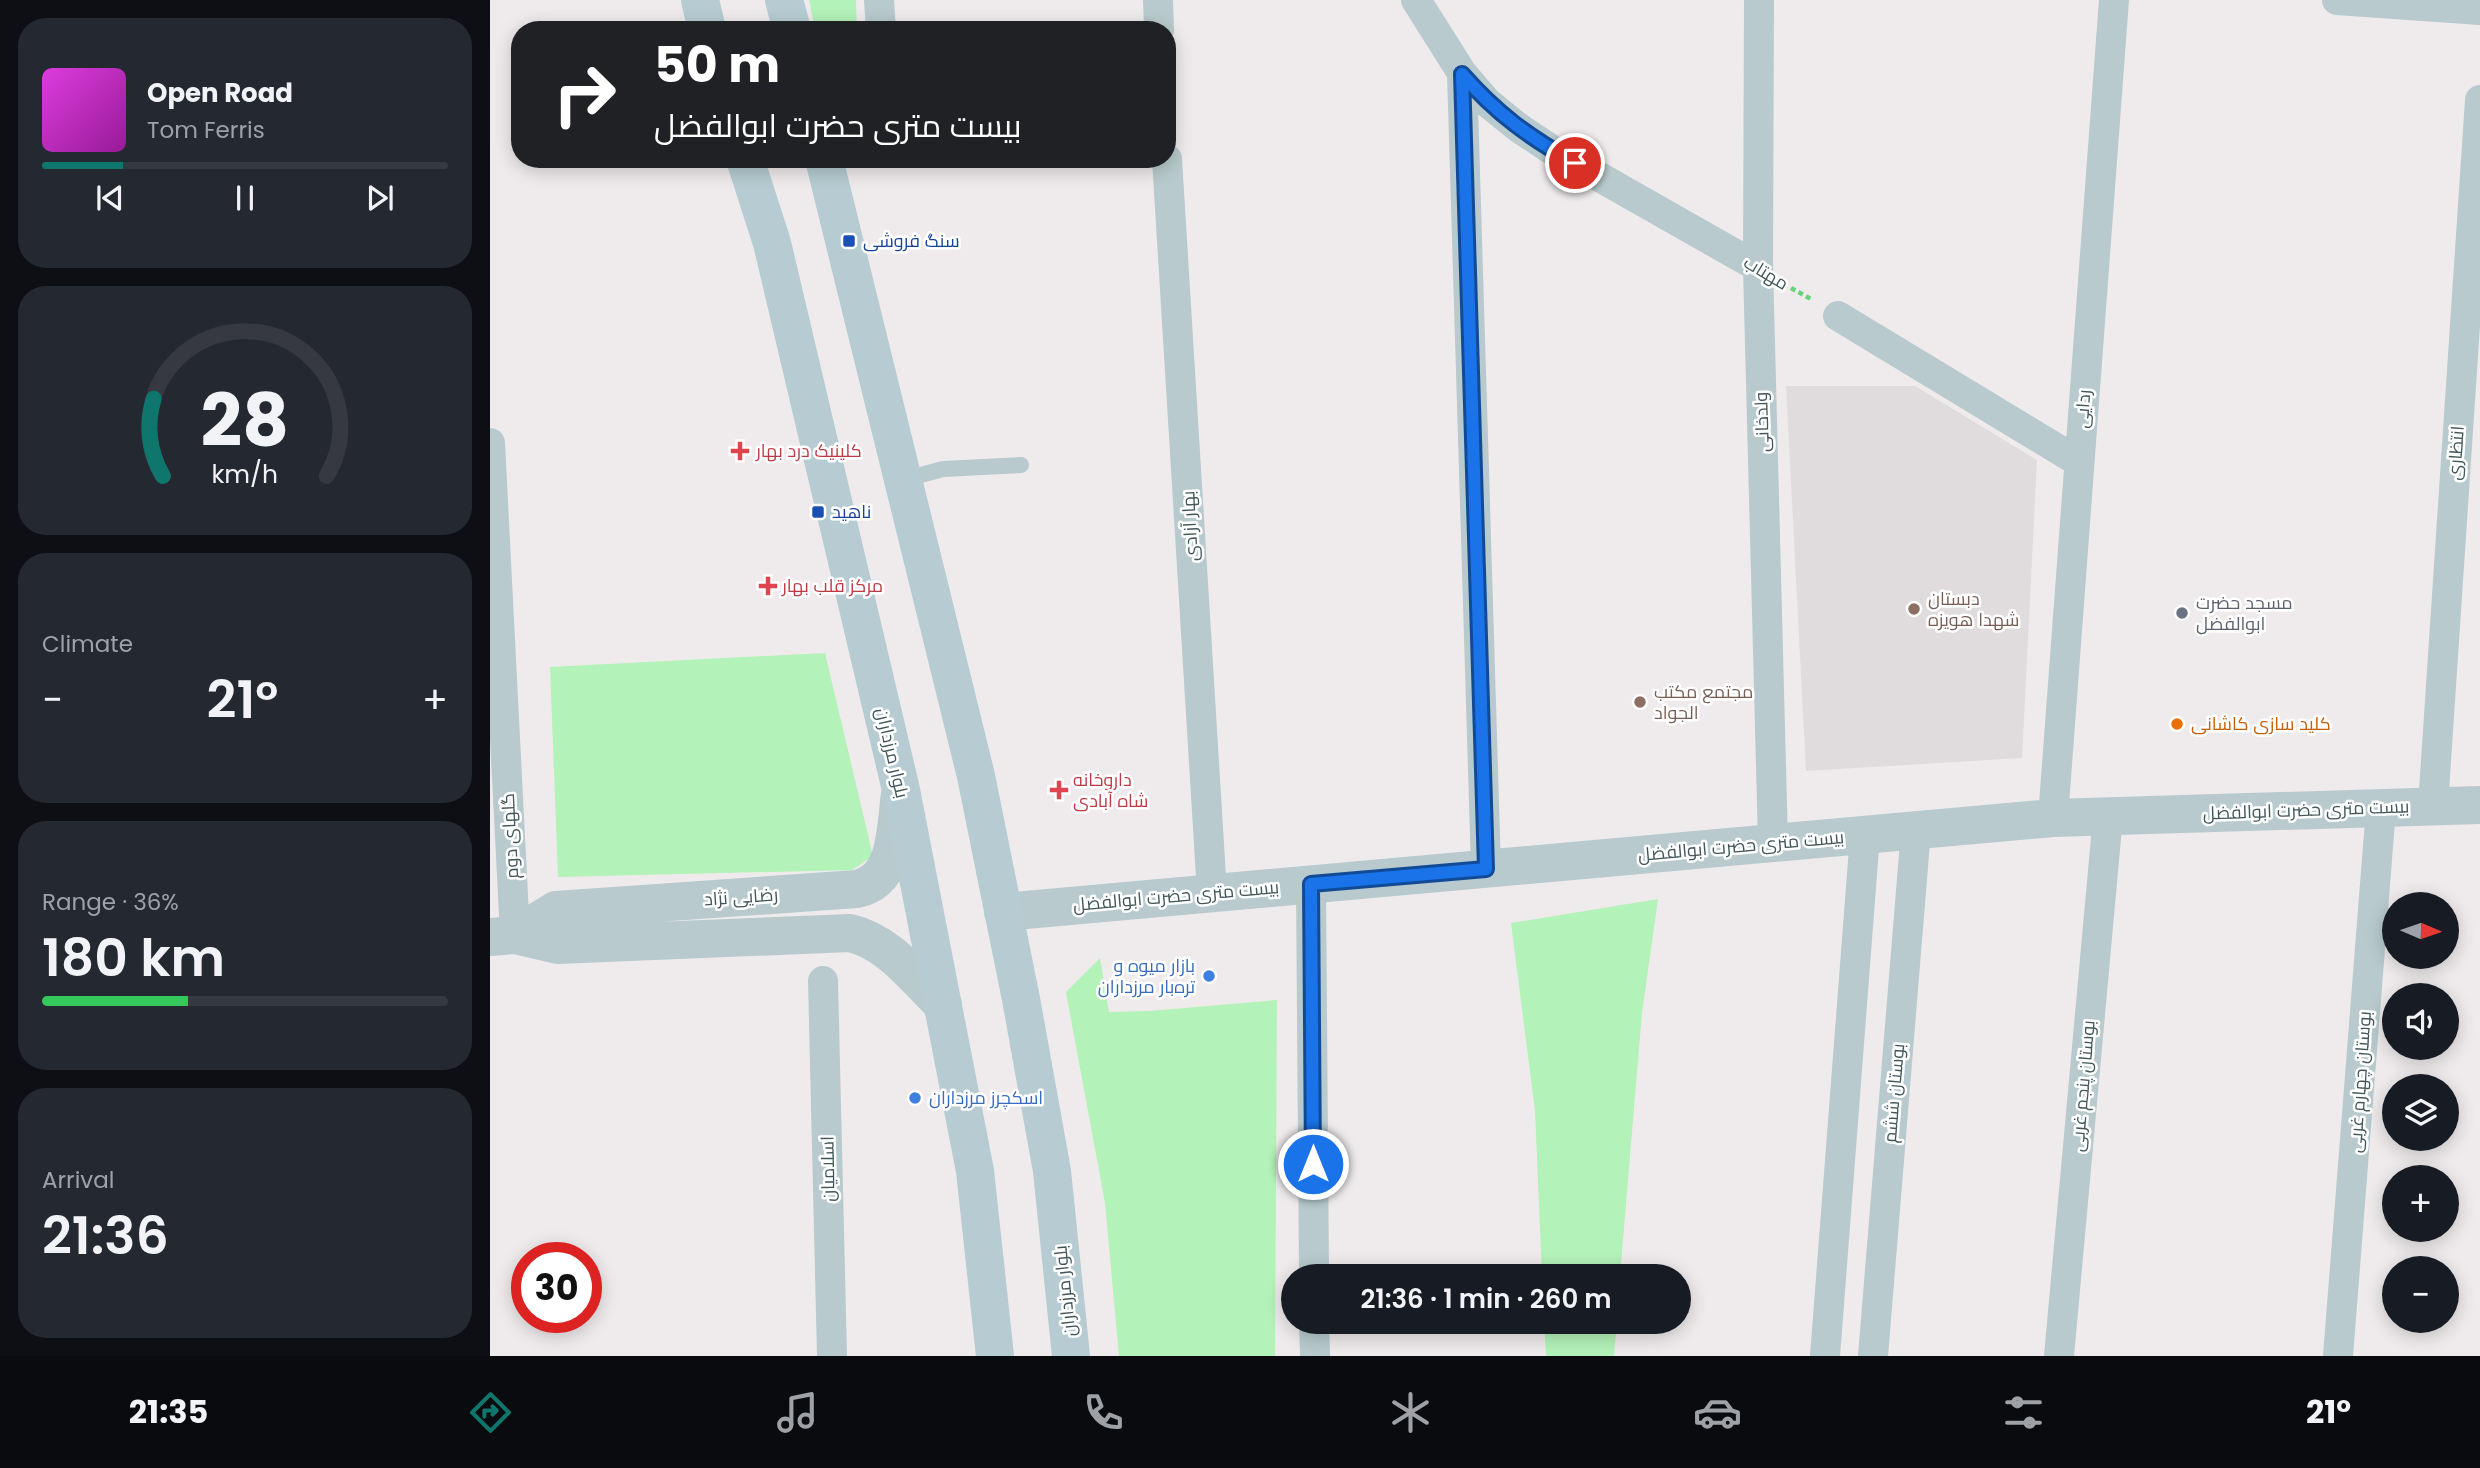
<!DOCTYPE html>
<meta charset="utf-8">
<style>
:root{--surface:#171b24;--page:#242831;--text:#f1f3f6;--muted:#9ea1a6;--line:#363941;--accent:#0f766e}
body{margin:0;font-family:Poppins,Cairo,sans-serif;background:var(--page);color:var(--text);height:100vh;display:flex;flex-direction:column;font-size:26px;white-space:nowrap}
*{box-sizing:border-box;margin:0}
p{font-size:23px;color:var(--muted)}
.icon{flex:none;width:38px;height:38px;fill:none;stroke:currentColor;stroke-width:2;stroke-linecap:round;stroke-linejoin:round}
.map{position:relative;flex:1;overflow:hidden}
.drawer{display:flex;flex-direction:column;gap:18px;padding:18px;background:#0d0f14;width:490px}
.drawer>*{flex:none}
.guide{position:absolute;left:21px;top:21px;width:665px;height:147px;border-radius:28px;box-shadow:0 4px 18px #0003;background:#202124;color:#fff;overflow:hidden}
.needle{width:46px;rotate:92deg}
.fabs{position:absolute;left:1892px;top:892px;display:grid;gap:14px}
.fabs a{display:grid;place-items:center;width:77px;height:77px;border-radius:50%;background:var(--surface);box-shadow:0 4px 18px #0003;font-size:35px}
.speed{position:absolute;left:21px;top:1242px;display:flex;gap:14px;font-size:35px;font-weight:700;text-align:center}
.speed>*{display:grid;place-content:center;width:91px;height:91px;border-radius:50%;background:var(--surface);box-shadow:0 4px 18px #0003;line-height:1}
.speed .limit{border:10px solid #d22;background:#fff;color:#111}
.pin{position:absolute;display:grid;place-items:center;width:60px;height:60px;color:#fff;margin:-30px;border:4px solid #fff;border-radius:50%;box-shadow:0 2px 7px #0007}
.me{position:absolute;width:77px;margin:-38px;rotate:0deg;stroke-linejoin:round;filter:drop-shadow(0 0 5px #0008)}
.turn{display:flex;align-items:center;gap:24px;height:147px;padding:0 28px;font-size:32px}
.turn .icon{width:91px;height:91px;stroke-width:2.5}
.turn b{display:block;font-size:49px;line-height:60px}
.big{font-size:52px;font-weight:600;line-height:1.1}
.drawer .card{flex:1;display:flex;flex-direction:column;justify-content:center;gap:10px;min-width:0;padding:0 24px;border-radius:28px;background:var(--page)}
.drawer .dial{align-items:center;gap:0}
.dial svg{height:182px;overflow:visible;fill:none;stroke:var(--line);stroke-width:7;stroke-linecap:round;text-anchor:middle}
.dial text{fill:var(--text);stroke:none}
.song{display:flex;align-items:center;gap:21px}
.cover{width:84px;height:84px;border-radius:10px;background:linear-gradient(135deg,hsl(300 70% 55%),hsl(300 70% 35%))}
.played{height:7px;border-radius:4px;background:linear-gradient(90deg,var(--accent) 20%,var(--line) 20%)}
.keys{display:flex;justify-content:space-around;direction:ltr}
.heat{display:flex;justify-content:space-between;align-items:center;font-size:38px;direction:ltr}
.charge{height:10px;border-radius:5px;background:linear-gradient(90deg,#34c759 36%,var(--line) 0)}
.trip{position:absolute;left:791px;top:1264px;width:410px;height:70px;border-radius:35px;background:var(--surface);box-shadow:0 4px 18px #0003;font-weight:600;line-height:70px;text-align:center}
.tab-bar{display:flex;height:112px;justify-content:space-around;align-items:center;background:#090b0e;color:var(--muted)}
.tab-bar .icon{width:49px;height:49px}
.tab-bar .selected{color:var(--accent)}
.tab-bar b{font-size:32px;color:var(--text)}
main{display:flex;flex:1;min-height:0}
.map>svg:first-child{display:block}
.education{fill:#e0dcde}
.green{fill:#b3f2b8}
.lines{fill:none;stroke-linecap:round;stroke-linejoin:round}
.path{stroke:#68d37d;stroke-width:4.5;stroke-dasharray:5 3.5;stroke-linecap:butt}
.service{stroke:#b8cacd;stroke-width:16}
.minor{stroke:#b8cacd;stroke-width:30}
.tertiary{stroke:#b8cacd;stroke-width:38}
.secondary{stroke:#b6ccd2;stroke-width:38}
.route-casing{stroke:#114b97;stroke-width:18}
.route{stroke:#1a73e8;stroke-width:12}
.transit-dot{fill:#1a4fb4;stroke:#fff;stroke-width:2.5}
.health-dot{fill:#e0444e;stroke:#fff;stroke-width:2.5}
.education-dot{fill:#8d6e63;stroke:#fff;stroke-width:2.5}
.worship-dot{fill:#6b7280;stroke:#fff;stroke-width:2.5}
.food-dot{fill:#e8710a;stroke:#fff;stroke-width:2.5}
.shop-dot{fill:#3f7fe0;stroke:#fff;stroke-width:2.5}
.labels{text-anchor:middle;stroke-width:5;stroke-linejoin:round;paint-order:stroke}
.transit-label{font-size:18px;fill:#164399;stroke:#fff;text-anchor:start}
.street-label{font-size:18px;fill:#42565a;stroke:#fff}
.health-label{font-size:18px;fill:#be3a42;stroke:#fff;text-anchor:start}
.education-label{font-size:18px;fill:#785e54;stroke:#fff;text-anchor:start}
.worship-label{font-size:18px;fill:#5b616d;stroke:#fff;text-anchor:start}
.food-label{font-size:18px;fill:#c56008;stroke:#fff;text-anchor:start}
.shop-label{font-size:18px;fill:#366cbe;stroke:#fff;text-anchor:end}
</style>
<main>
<section class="drawer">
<div class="card">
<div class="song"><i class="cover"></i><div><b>Open Road</b><p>Tom Ferris</p></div></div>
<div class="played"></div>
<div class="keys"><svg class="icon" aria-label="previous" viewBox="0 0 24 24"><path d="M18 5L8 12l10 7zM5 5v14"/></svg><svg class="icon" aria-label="pause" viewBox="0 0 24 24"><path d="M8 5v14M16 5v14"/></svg><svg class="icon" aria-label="next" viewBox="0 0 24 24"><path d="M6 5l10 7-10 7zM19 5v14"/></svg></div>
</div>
<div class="card dial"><svg viewBox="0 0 100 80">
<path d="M14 69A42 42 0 1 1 86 69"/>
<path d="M14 69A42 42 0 0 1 10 35" stroke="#0f766e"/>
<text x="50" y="56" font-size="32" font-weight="700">28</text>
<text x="50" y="72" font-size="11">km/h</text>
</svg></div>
<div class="card"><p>Climate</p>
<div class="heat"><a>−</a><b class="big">21°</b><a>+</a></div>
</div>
<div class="card"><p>Range · 36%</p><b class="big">180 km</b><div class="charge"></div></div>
<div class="card"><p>Arrival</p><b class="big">21:36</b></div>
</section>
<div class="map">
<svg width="1990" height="1356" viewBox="0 0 1990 1356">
<rect width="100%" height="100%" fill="#efebec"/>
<!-- education -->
<path class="education" d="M1296 386H1425L1547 460 1532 758 1316 771Z"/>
<!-- green -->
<path class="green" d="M319 0H366L367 30H325Z
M335 653 383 856 362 870 68 877 60 667Z
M1168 899 1152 1013 1130 1276H1052L1045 1111 1021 923Z
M610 958 619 1012 660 1011 787 1000 785 1356H629L615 1203 576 992Z
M1054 1321H1127L1124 1356H1056Z"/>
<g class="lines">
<!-- path -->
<path class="path" d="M1301 288 1321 299"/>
<!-- service -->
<path class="service" d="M412 480 453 469 531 465"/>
<!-- minor -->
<path class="minor" d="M389 0 391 30
M668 0 669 30
M926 0 972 73 998 103 1029 128 1062 150 1268 267
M1269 0 1268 267 1283 843
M1847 0 1990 10
M972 73 996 869
M677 159 722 893
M1348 316 1589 462
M0 443 25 935
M1943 806 1990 100
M1563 818 1624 0
M821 884 824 1276
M333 981 342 1356
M824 1321 825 1356
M1335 1356 1375 835
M1383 1356 1426 830
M1569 1356 1618 816
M1848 1356 1891 808"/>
<!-- tertiary -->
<path class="tertiary" d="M513 912 1563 818 1990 805
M25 935 66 910 367 889C408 880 405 829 410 794
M0 937 25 935 68 945 360 933C399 942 425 978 453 1005"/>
<!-- secondary -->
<path class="secondary" d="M210 0 217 30
M294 0 302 30
M255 159 282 243 411 790 485 1171 505 1356
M334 159 486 776 531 999 562 1171 581 1356"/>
</g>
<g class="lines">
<!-- route casing -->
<g class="route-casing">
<path id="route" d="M823 1164 821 884 996 869 972 74C1007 114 1039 137 1085 163"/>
</g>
<!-- route -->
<use href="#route" class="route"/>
</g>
<!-- markers -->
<g class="transit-dot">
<rect x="352" y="234" width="14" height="14" rx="3.5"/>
<rect x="321" y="505" width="14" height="14" rx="3.5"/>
</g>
<g class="health-dot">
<path d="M246.5 440.5h7v7h7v7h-7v7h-7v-7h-7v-7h7z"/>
<path d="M274.5 575.5h7v7h7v7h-7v7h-7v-7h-7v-7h7z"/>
<path d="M565.5 779.5h7v7h7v7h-7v7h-7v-7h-7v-7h7z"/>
</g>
<g class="education-dot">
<circle cx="1424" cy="609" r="7"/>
<circle cx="1150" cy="702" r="7"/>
</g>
<circle class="worship-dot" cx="1692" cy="613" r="7"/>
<circle class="food-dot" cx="1687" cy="724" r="7"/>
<g class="shop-dot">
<circle cx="719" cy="976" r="7"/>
<circle cx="425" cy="1098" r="7"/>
</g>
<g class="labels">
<!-- transit labels -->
<g class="transit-label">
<text x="373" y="247">سنگ فروشی</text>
<text x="342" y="518">ناهید</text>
</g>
<!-- street labels -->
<g class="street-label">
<text transform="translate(1276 273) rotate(31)" y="6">مهتاب</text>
<text transform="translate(1593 409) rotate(-86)" y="6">ردایی</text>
<text transform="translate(1272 422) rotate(-92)" y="6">ولدخانی</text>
<text transform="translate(1966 453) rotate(-86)" y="6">انتظاری</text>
<text transform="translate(700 526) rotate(-93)" y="6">بهار آزادی</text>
<text transform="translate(402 753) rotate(77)" y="6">بلوار مرزداران</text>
<text transform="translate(1816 810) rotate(-2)" y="6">بیست متری حضرت ابوالفضل</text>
<text transform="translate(20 836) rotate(-93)" y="6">گلهای دوم</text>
<text transform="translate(1251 846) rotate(-5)" y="6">بیست متری حضرت ابوالفضل</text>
<text transform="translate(686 896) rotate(-5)" y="6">بیست متری حضرت ابوالفضل</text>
<text transform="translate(251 897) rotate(-4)" y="6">رضایی نژاد</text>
<text transform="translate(1870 1082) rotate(-86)" y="6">بوستان چهارم غربی</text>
<text transform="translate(1593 1086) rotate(-85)" y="6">بوستان پنجم غربی</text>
<text transform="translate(1404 1093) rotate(-85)" y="6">بوستان ششم</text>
<text transform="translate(338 1169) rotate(-91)" y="6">اسلامیان</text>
<text transform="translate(575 1291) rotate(-96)" y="6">بلوار مرزداران</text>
</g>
<!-- health labels -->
<g class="health-label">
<text x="266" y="457">کلینیک درد بهار</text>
<text x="292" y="592">مرکز قلب بهار</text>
<text x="583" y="786">داروخانه<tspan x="583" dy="21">شاه آبادی</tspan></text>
</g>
<!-- education labels -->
<g class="education-label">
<text x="1438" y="605">دبستان<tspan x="1438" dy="21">شهدا هویزه</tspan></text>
<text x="1164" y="698">مجتمع مکتب<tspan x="1164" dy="21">الجواد</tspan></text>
</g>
<!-- worship labels -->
<g class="worship-label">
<text x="1706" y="609">مسجد حضرت<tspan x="1706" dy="21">ابوالفضل</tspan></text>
</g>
<!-- food labels -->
<g class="food-label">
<text x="1701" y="730">کلید سازی کاشانی</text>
</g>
<!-- shop labels -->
<g class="shop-label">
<text x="705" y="972">بازار میوه و<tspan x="705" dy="21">تره‌بار مرزداران</tspan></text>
<text x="439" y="1104" text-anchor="start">اسکچرز مرزداران</text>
</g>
</g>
</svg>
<div class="fabs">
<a><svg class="needle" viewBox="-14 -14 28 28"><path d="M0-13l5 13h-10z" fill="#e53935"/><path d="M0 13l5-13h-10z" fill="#9ea1a6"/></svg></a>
<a><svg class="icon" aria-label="sound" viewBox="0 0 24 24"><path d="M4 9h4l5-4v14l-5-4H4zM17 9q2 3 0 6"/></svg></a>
<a><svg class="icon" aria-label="layers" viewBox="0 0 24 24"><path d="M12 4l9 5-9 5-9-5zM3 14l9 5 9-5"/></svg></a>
<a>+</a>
<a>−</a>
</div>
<div class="speed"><div class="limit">30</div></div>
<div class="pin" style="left:1085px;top:163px;background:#d93025"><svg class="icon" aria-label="arrive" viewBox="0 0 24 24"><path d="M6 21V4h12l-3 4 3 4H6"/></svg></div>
<svg class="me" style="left:823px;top:1164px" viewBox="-20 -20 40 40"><circle r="17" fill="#1a73e8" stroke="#fff" stroke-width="3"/><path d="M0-11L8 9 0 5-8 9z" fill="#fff"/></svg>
<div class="trip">21:36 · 1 min · 260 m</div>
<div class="guide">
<div class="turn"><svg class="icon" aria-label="right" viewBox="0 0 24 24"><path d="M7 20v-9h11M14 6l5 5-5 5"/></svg><div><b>50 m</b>بیست متری حضرت ابوالفضل</div></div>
</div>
</div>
</main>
<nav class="tab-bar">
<b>21:35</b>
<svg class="icon selected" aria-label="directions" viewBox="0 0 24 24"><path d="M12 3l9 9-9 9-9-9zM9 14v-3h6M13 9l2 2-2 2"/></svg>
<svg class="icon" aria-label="music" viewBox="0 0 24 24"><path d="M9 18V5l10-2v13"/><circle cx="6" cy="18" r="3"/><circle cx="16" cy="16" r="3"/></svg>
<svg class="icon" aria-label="phone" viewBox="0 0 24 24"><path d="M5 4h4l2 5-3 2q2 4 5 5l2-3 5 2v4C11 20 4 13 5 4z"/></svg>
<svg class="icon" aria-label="climate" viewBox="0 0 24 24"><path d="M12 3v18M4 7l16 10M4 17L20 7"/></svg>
<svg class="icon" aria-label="car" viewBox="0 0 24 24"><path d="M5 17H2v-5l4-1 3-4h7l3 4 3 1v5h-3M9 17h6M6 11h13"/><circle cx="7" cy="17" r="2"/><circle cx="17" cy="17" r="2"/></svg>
<svg class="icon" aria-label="filters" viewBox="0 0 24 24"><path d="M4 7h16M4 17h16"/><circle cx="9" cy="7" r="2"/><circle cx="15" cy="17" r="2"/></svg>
<b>21°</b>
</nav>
